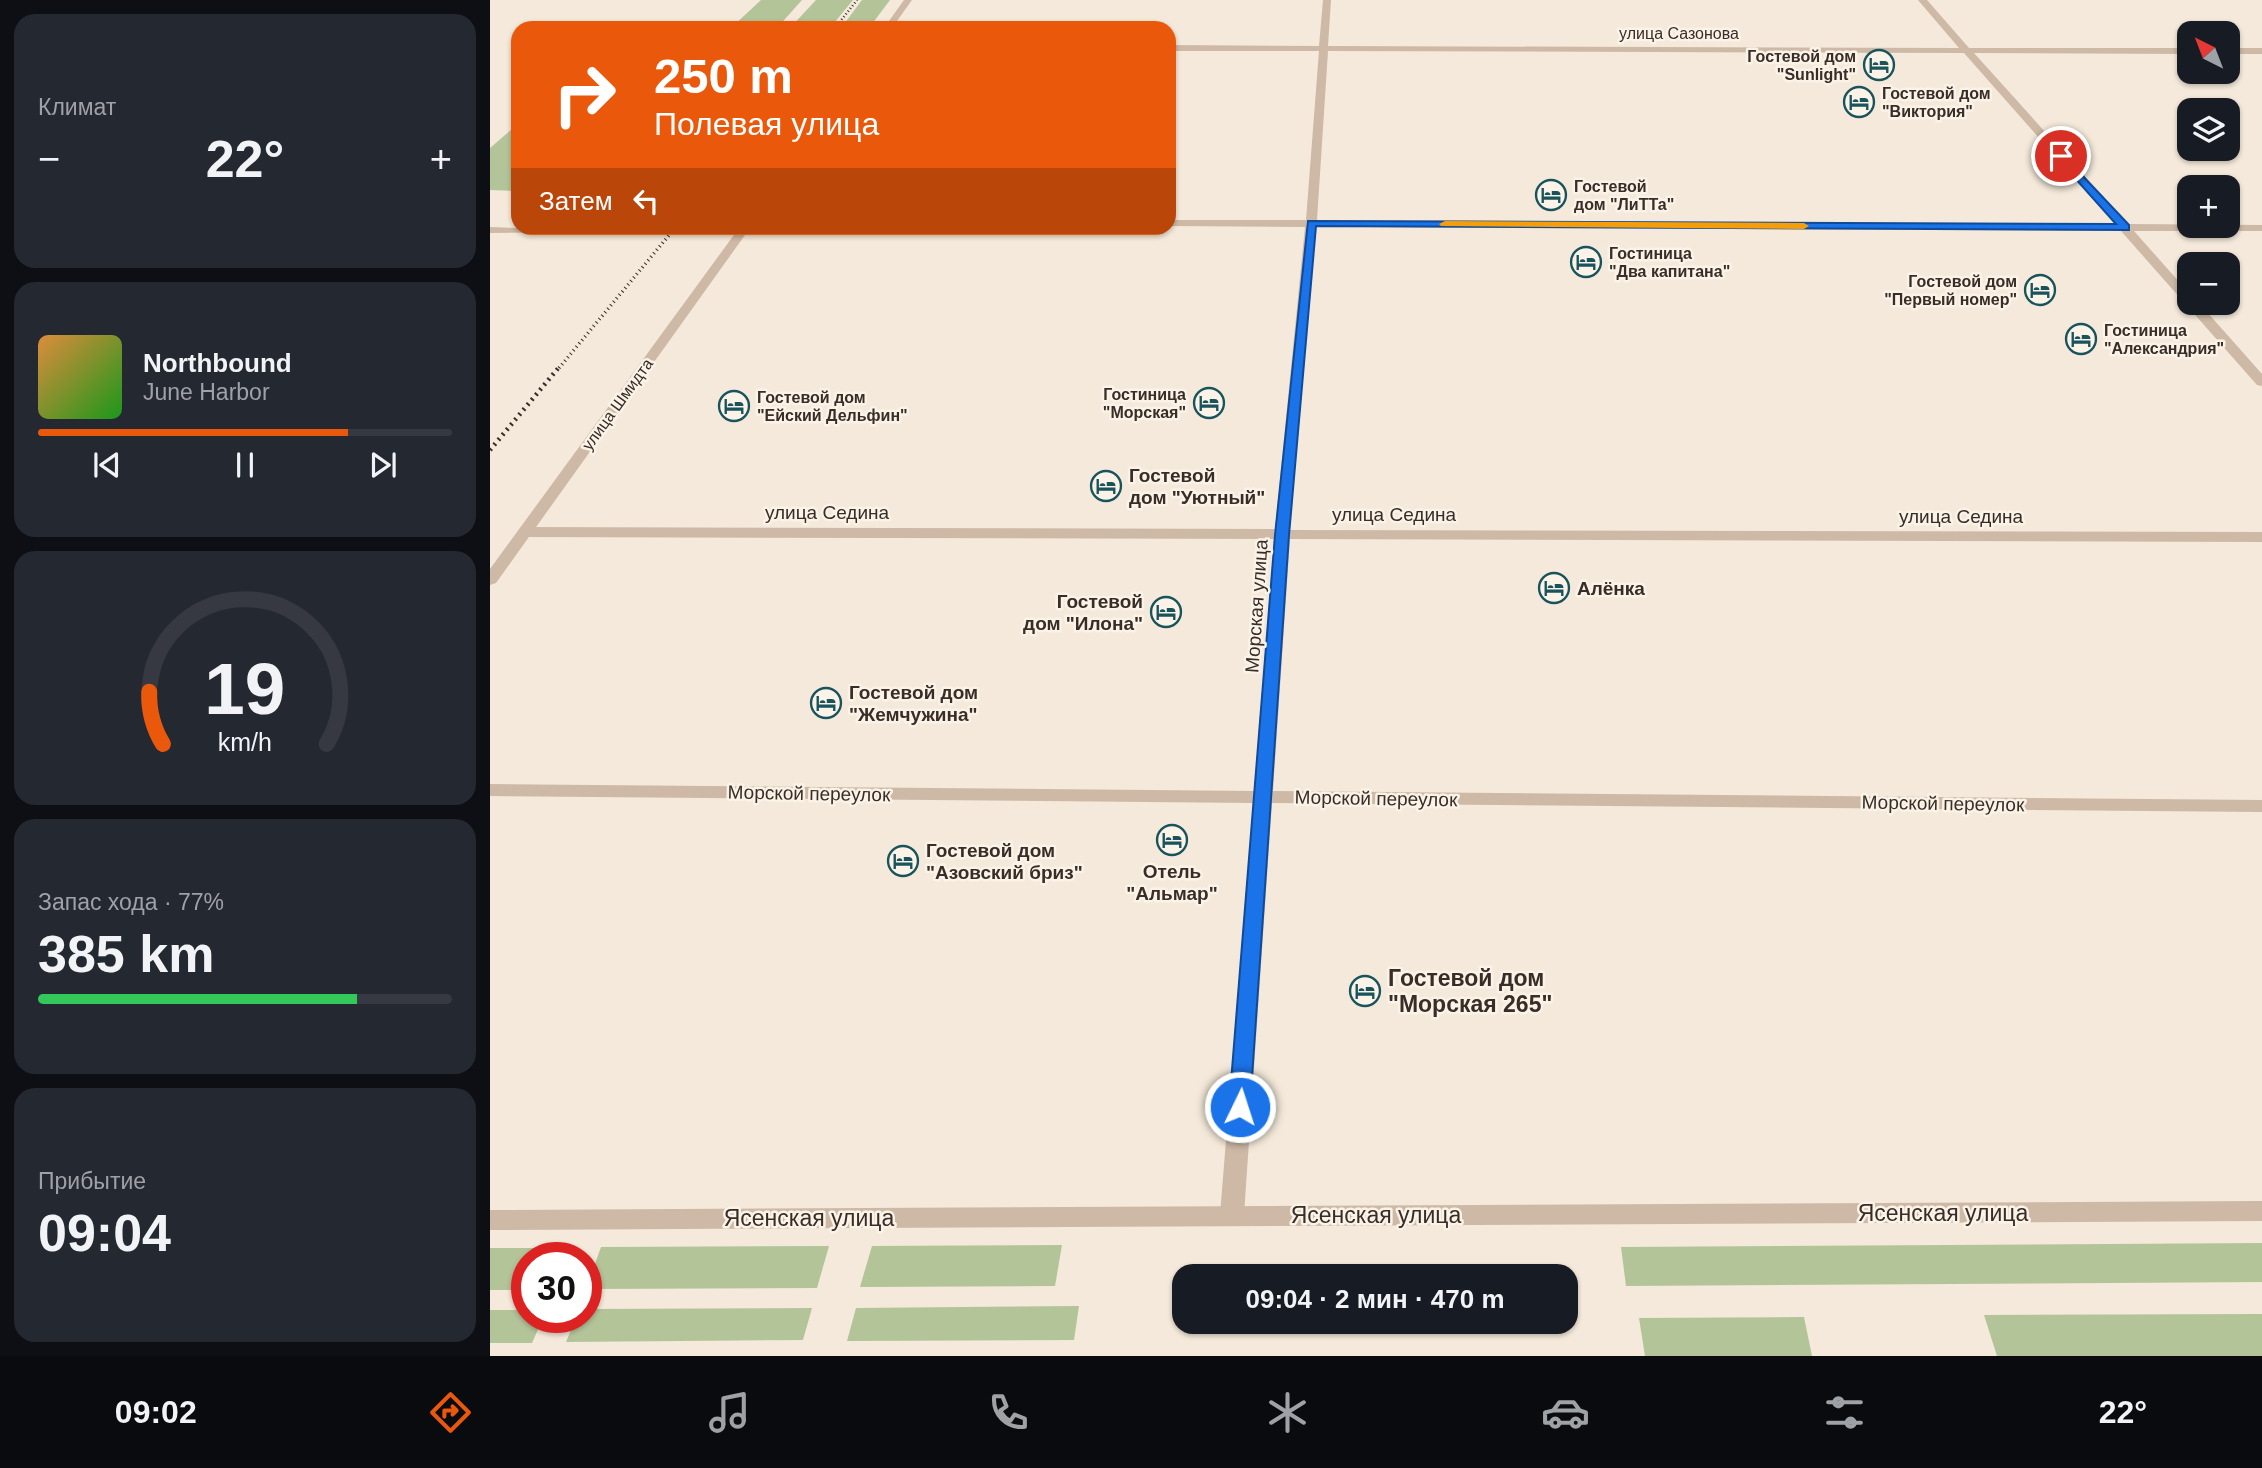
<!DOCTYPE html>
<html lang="ru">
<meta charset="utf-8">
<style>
:root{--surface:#171b24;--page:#242831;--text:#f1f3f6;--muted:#9ea1a6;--line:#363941;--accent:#ea580c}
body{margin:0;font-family:Arial,sans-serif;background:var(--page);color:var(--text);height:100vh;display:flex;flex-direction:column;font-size:26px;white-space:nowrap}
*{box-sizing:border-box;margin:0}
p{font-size:23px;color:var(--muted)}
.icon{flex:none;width:38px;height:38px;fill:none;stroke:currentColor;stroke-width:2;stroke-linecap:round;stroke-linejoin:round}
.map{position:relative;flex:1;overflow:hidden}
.drawer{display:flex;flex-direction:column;gap:14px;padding:14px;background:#0d0f14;width:490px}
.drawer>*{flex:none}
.top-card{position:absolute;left:21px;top:21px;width:665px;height:214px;border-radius:21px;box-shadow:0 2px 5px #0004;background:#ea580c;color:#fff;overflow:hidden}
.needle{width:46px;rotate:318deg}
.controls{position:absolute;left:1687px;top:21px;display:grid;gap:14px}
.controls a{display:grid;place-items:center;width:63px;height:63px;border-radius:14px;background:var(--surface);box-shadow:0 2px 5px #0004;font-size:35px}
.speed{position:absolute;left:21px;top:1242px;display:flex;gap:14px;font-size:35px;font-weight:700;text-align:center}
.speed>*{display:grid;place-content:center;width:91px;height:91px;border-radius:50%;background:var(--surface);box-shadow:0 2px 5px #0004;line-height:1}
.speed .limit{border:10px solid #d22;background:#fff;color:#111}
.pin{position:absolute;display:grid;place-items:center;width:60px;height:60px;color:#fff;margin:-30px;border:4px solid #fff;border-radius:50%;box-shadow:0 2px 7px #0007}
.me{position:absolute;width:77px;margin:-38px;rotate:4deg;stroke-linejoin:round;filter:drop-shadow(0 0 5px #0008)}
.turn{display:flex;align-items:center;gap:24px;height:147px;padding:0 28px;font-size:32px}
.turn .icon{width:91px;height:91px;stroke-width:2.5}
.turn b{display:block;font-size:49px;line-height:60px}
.then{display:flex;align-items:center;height:66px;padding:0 28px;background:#0003;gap:14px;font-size:26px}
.big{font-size:52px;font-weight:700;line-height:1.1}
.drawer .widget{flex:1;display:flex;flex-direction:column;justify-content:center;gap:10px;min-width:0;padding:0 24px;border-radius:21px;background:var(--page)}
.drawer .dial{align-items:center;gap:0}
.dial svg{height:182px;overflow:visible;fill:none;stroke:var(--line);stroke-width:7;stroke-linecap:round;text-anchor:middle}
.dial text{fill:var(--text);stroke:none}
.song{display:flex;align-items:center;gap:21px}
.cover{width:84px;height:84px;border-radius:10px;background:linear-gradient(135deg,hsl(30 70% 55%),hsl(120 70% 35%))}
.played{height:7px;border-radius:4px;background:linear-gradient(90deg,var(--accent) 75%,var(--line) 75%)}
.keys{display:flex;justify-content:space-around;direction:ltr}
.heat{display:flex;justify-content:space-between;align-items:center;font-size:38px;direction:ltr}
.charge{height:10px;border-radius:5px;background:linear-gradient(90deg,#34c759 77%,var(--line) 0)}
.trip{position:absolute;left:682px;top:1264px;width:406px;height:70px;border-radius:21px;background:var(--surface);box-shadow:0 2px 5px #0004;font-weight:700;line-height:70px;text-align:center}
.tabs{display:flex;height:112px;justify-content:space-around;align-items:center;background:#090b0e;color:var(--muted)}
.tabs .icon{width:49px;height:49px}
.tabs .active{color:var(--accent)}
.tabs b{font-size:32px;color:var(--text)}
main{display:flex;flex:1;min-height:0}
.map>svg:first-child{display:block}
.green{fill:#b3c499}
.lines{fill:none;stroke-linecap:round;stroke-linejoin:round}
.minor{fill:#cdb9a5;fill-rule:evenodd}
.tertiary{fill:#cdb9a5;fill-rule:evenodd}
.rail-far2{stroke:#382d27;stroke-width:2.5;stroke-dasharray:1 2.5;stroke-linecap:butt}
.rail-far1{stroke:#382d27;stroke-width:3.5;stroke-dasharray:1 3.5;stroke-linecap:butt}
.rail{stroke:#382d27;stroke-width:4.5;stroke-dasharray:2 4.5;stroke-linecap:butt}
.route{fill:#1a73e8;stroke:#114b97;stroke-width:2}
.slow{fill:#f59e0b}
.labels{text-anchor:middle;stroke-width:5;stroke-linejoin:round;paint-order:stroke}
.far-street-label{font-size:16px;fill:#382d27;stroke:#fbf3e7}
.far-poi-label{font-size:16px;font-weight:bold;fill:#382d27;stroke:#fbf3e7;text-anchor:start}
.poi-label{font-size:19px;font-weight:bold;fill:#382d27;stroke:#fbf3e7;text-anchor:start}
.street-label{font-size:19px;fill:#382d27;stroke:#fbf3e7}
.near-poi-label{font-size:23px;font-weight:bold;fill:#382d27;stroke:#fbf3e7;text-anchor:start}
.near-street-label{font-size:23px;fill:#382d27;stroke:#fbf3e7}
</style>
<main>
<section class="drawer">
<div class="widget"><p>Климат</p>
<div class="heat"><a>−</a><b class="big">22°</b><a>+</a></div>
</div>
<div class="widget">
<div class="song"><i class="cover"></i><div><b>Northbound</b><p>June Harbor</p></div></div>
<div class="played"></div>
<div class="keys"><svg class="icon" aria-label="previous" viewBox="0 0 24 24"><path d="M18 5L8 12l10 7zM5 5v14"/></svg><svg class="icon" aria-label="pause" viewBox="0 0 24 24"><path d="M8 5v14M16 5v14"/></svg><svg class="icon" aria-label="next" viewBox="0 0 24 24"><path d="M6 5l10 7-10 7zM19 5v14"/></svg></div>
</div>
<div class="widget dial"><svg viewBox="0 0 100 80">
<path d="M14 69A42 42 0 1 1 86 69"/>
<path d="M14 69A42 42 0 0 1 8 46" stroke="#ea580c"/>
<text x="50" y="56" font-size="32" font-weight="700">19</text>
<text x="50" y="72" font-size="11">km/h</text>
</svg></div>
<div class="widget"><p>Запас хода · 77%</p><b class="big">385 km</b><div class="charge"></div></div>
<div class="widget"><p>Прибытие</p><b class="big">09:04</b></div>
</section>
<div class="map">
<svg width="1772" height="1356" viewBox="0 0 1772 1356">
<rect width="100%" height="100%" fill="#f4e9da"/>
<!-- green -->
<path class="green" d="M271 0H312L287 28H241Z
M326 0H363L340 28H300Z
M372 0H400L379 28H351Z
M22 129 28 130V191L0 190V148Z
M1772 1243V1282L1136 1286 1131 1247Z
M572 1245 565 1286 370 1287 382 1246Z
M339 1246 327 1288 96 1289 111 1247Z
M0 1248H83L78 1258H37V1290H0Z
M589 1306 584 1340 357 1341 366 1308Z
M322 1308 313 1340 76 1342 86 1318H96V1309Z
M0 1310H37V1318H53L42 1343H0Z
M1772 1314V1356H1507L1494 1315Z
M1314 1317 1322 1356H1155L1149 1318Z"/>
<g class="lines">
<!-- minor -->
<path class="minor" d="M833 0H841L838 46 1469 48 1428 0H1437L1479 48H1699V54L1484 53 1638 224 1772 225V231H1644L1699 293V303H1709L1772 374V386L1767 385 1631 231 826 227 800 530 1772 532V542L800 539 783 791 1772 800V812L782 803 754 1215 751 1222 742 1225 733 1222 730 1215 763 803 0 796V784L764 791 784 539 35 537 27 532 35 527 785 529 815 227 679 226V220H816L829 51H679V45L829 46ZM838 51 1474 53 1625 224 827 220Z
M1738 48H1772V54H1738Z
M0 227 28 228H260L254 231 0 233Z"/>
<!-- tertiary -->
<path class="tertiary" d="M414 0H422L402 28H394Z
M249 228H260L6 583 0 585V569Z
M1772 1201V1221L0 1230V1210Z"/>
<!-- rail-far2 -->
<path class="rail-far2" d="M345 28 367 0"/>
<!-- rail-far1 -->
<path class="rail-far1" d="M69 368 185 228"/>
<!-- rail -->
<path class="rail" d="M0 450 70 366"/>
</g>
<!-- route -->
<path class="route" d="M1571 153 1639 225V230L826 226 799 535 760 1107 757 1113H742L739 1107 785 535 818 221 1626 224 1567 158Z"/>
<!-- slow -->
<path class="slow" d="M955 221 1314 223 1319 226 1314 229 951 226 949 224Z"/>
<!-- icons -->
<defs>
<g id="hotel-ring" transform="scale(1.575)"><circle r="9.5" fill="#fbf3e7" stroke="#19545d" stroke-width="1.5"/><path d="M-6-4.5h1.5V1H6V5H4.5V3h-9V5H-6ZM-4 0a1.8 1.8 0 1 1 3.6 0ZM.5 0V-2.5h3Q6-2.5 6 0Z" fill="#19545d"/></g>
</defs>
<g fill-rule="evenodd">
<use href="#hotel-ring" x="1389" y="65"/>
<use href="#hotel-ring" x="1369" y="102"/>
<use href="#hotel-ring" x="1061" y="195"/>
<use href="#hotel-ring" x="1096" y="262"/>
<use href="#hotel-ring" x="1550" y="290"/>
<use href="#hotel-ring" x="1591" y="339"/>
<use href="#hotel-ring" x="719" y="403"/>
<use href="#hotel-ring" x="244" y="406"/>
<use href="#hotel-ring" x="616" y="486"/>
<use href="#hotel-ring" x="1064" y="588"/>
<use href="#hotel-ring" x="676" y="612"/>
<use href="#hotel-ring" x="336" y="703"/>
<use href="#hotel-ring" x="682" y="840"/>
<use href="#hotel-ring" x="413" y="861"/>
<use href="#hotel-ring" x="875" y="991"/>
</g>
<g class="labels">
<!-- far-street labels -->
<g class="far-street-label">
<text x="1189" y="39">улица Сазонова</text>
<text transform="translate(127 404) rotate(-54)" y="6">улица Шмидта</text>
</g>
<!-- far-poi labels -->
<g class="far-poi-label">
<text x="1366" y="62" text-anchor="end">Гостевой дом<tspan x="1366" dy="18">"Sunlight"</tspan></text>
<text x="1392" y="99">Гостевой дом<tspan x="1392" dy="18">"Виктория"</tspan></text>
<text x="1084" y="192">Гостевой<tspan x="1084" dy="18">дом "ЛиТТа"</tspan></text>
<text x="1119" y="259">Гостиница<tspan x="1119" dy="18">"Два капитана"</tspan></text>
<text x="1527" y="287" text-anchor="end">Гостевой дом<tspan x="1527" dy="18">"Первый номер"</tspan></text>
<text x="1614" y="336">Гостиница<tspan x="1614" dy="18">"Александрия"</tspan></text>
<text x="696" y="400" text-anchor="end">Гостиница<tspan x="696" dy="18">"Морская"</tspan></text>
<text x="267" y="403">Гостевой дом<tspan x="267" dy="18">"Ейский Дельфин"</tspan></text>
</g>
<!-- poi labels -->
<g class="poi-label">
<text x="639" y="482">Гостевой<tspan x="639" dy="22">дом "Уютный"</tspan></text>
<text x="1087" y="595">Алёнка</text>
<text x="653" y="608" text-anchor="end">Гостевой<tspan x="653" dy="22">дом "Илона"</tspan></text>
<text x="359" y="699">Гостевой дом<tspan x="359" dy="22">"Жемчужина"</tspan></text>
<text x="436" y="857">Гостевой дом<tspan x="436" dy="22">"Азовский бриз"</tspan></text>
<text x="682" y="878" text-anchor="middle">Отель<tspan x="682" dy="22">"Альмар"</tspan></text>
</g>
<!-- street labels -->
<g class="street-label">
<text x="337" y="519">улица Седина</text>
<text x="904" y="521">улица Седина</text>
<text x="1471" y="523">улица Седина</text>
<text transform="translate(766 606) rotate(-86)" y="7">Морская улица</text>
<text transform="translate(319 793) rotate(1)" y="7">Морской переулок</text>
<text transform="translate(886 798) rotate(1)" y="7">Морской переулок</text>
<text transform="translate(1453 803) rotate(1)" y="7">Морской переулок</text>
</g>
<!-- near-poi labels -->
<g class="near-poi-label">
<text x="898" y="986">Гостевой дом<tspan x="898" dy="26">"Морская 265"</tspan></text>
</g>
<!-- near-street labels -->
<g class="near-street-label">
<text x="1453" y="1221">Ясенская улица</text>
<text x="886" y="1223">Ясенская улица</text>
<text x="319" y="1226">Ясенская улица</text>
</g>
</g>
</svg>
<div class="controls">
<a><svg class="needle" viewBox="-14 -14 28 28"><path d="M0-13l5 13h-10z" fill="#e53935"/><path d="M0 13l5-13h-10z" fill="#9ea1a6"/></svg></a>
<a><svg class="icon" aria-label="layers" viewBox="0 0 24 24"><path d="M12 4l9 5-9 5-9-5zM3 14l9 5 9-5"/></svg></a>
<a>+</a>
<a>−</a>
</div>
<div class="speed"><div class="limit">30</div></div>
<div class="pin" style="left:1571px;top:156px;background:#d93025"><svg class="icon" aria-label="arrive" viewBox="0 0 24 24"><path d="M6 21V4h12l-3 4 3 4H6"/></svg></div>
<svg class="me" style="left:750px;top:1107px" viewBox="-20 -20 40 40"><circle r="17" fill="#1a73e8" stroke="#fff" stroke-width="3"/><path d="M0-11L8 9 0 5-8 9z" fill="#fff"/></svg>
<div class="trip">09:04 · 2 мин · 470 m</div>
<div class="top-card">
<div class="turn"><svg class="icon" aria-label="right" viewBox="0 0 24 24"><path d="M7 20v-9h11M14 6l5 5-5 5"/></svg><div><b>250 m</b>Полевая улица</div></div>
<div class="then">Затем<svg class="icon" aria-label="left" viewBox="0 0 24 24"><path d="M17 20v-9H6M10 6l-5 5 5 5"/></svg></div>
</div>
</div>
</main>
<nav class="tabs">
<b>09:02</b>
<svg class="icon active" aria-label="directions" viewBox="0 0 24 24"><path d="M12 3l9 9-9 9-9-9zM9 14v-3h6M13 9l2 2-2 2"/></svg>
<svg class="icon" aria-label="music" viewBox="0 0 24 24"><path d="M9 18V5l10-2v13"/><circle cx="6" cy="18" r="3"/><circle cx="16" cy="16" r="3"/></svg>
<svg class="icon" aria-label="phone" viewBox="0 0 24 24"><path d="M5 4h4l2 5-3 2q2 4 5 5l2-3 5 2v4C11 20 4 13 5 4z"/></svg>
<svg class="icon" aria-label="climate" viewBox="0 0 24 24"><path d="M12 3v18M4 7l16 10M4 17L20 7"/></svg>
<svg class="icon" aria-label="car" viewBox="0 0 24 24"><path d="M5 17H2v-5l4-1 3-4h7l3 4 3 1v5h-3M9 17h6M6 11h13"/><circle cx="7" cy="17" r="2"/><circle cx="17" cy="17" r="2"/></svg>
<svg class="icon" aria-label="filters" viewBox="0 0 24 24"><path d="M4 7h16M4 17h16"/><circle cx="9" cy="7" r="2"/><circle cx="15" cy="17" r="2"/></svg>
<b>22°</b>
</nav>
